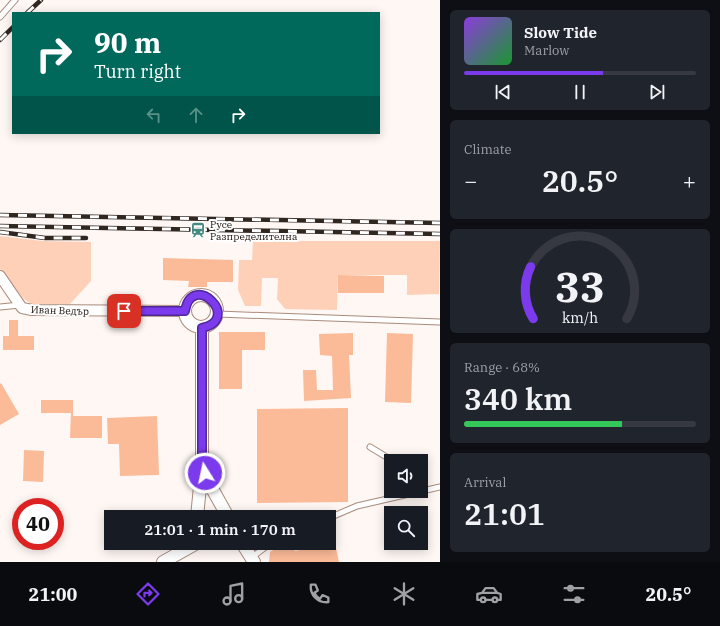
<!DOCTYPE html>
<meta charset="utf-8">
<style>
:root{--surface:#171b24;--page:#20242c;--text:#f1f3f6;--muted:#9ea1a6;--line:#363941;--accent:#7c3aed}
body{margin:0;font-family:"IBM Plex Serif",serif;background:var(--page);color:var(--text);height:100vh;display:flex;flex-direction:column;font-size:15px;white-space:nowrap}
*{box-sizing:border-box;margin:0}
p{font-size:13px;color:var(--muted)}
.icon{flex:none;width:22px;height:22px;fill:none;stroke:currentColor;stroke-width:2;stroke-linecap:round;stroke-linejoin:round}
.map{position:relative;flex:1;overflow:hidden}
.drawer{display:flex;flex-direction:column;gap:10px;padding:10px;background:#0d0f14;width:280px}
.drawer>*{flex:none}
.guide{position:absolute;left:12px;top:12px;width:368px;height:122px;border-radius:0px;box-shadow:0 2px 10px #0003;background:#00695c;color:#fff;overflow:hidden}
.fabs{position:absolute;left:384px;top:454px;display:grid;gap:8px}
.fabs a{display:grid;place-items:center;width:44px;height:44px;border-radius:0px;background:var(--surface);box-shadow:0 2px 10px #0003;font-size:20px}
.speed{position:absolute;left:12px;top:498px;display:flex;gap:8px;font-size:20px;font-weight:700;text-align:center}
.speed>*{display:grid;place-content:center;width:52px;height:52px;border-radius:50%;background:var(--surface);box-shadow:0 2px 10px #0003;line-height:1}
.speed .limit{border:6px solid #d22;background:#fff;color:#111}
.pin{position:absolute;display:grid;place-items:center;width:34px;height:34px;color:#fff;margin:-17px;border-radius:8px;box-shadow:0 2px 6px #0006}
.me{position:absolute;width:44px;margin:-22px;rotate:350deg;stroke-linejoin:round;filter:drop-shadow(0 0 3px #0008)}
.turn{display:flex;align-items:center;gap:14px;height:84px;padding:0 16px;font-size:18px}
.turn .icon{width:52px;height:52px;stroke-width:2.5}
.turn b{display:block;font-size:28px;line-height:34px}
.lanes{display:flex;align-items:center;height:38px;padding:0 16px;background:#0003;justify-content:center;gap:20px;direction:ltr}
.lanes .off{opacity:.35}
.big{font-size:30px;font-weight:600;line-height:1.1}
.drawer .widget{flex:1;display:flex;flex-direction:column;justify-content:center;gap:6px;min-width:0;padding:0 14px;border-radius:6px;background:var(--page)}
.drawer .dial{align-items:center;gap:0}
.dial svg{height:104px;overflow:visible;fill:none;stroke:var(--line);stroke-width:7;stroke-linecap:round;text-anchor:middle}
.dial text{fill:var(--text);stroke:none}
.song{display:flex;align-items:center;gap:12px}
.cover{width:48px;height:48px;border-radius:6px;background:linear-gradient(135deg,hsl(270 70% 55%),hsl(130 70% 35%))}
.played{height:4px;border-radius:2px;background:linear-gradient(90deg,var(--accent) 60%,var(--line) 60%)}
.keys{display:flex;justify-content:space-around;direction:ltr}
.heat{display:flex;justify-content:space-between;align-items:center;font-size:22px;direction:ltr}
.charge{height:6px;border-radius:3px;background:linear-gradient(90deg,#34c759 68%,var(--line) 0)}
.trip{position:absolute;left:104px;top:510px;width:232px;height:40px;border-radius:0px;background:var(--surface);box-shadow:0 2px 10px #0003;font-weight:600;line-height:40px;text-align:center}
.dock{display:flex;height:64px;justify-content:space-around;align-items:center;background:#090b0e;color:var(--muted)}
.dock .icon{width:28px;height:28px}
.dock .on{color:var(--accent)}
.dock b{font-size:18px;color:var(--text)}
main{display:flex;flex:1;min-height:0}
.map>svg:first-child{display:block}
.green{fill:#ffd0b8}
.building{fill:#fbbb98}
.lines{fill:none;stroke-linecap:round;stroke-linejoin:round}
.service-casing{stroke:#aa8b7c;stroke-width:7}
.minor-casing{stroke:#aa8b7c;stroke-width:12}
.tertiary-casing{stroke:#aa8b7c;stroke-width:14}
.service{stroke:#fff;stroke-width:5}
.minor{stroke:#fff;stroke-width:10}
.tertiary{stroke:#fff;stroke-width:12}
.rail-casing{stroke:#312721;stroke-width:4.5}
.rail{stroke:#fff;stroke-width:3;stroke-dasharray:9;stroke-linecap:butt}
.route-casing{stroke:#51269a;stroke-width:10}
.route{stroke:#7c3aed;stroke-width:7}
.labels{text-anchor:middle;stroke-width:4;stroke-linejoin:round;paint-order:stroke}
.poi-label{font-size:10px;fill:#180e08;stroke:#fff;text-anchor:start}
.street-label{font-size:10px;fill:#180e08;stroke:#fff}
</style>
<main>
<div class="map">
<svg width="440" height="562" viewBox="0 0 440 562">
<rect width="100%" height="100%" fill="#fef7f3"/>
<!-- green -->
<path class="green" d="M0 236 43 241 91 242V281L70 304H31L24 299 0 269Z
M253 241H440L439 294 407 295V275H338L337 310 285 309 277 299 278 278H262L261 306H245L238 290 239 260H252Z"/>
<!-- building -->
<path class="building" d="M163 258 233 260V282H207V287H188L189 281 163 280Z
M338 275 384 276V293H338Z
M9 320H18V336H34V350H3V336H9Z
M219 332H265V350H242V389H219Z
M353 333V355H349L351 398 304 401 303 370H316L317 390H333L332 356 320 355 319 334Z
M387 333 413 334 411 403 385 402Z
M1 383 19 414 0 425V384Z
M41 400H73V416H102V438H70L71 413H41Z
M348 408V502L257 503V409Z
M157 416 159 475 120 476 119 444H108L107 418Z
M24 450 44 451 43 482 23 481Z
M335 543 339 562H269L270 552 275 549 292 544 295 551Z"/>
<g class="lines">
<!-- service casing -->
<g class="service-casing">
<path id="service" d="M0 17 15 0
M0 307 20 305
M217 314 440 322
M370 447 393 461
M329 518 357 506 440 487
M252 557 271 543"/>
</g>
<!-- minor casing -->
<g class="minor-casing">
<path id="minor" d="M0 276 22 308 32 310 185 311"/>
</g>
<!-- tertiary casing -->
<g class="tertiary-casing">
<path id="tertiary" d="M185 311a16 16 0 1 1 32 0a16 16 0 1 1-32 0Z
M202 328V463L209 483 228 517
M197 517 202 466
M242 543 254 562
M163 562 197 543"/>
</g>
<!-- service -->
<use href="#service" class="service"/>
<!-- minor -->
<use href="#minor" class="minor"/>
<!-- tertiary -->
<use href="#tertiary" class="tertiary"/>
<!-- rail casing -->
<g class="rail-casing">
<path id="rail" d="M27 13 41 0
M0 40 13 27
M0 215 440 223
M0 226 440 234
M0 232 45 238H86"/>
</g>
<!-- rail -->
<use href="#rail" class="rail"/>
</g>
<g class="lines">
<!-- route casing -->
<g class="route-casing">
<path id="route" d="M124 311H185C192 270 243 319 202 328V463L205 473"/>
</g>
<!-- route -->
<use href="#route" class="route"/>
</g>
<!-- icons -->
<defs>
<g id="station-bare" transform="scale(1.2)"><path d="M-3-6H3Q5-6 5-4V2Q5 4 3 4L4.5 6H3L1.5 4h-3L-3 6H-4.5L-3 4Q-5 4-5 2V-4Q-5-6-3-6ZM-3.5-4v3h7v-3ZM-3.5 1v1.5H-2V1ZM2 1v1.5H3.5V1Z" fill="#468b7f" stroke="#fff" stroke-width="2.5" paint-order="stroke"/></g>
</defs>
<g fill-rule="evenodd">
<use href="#station-bare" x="198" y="230"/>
</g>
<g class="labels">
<!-- poi labels -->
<g class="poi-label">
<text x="210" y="228">Русе<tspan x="210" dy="12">Разпределителна</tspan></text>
</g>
<!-- street labels -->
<g class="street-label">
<text transform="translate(60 310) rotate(2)" y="4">Иван Ведър</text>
</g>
</g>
</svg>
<div class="fabs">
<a><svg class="icon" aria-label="sound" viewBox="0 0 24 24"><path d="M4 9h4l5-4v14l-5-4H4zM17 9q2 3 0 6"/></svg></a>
<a><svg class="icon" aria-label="search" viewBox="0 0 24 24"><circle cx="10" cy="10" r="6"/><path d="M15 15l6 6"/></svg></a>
</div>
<div class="speed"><div class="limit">40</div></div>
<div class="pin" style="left:124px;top:311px;background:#d93025"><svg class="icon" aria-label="arrive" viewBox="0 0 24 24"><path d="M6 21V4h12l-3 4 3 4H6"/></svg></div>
<svg class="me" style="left:205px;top:473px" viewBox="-20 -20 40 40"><circle r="17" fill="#7c3aed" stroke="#fff" stroke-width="3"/><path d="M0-11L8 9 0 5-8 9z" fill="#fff"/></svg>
<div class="trip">21:01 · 1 min · 170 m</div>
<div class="guide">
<div class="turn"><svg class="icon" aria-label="right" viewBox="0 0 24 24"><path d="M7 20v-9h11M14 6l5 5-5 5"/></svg><div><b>90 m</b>Turn right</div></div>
<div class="lanes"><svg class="icon off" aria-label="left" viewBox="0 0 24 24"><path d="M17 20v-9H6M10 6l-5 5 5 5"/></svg><svg class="icon off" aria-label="ahead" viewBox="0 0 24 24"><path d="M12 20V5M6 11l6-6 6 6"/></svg><svg class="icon" aria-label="right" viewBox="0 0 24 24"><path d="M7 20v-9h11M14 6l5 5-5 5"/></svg></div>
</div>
</div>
<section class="drawer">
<div class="widget">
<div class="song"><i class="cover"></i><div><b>Slow Tide</b><p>Marlow</p></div></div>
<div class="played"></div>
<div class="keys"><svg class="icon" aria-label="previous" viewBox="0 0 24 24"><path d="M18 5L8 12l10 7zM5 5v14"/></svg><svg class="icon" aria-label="pause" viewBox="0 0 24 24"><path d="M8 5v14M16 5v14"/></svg><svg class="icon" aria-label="next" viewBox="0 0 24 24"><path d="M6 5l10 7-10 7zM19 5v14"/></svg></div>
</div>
<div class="widget"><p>Climate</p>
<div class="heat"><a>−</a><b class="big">20.5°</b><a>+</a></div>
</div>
<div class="widget dial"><svg viewBox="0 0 100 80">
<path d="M14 69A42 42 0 1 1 86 69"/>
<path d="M14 69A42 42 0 0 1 12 29" stroke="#7c3aed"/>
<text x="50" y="56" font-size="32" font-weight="700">33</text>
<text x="50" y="72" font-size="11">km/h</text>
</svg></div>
<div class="widget"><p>Range · 68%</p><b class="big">340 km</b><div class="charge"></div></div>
<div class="widget"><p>Arrival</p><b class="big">21:01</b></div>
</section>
</main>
<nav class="dock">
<b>21:00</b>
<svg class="icon on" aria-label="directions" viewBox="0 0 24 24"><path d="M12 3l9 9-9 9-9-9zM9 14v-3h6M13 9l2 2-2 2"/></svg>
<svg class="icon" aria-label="music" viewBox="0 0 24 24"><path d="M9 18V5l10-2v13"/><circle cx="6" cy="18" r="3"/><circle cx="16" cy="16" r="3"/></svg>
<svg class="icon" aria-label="phone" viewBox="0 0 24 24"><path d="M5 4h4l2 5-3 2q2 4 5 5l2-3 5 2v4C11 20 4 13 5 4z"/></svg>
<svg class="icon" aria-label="climate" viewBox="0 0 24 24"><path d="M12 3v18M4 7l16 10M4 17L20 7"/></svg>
<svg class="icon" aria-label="car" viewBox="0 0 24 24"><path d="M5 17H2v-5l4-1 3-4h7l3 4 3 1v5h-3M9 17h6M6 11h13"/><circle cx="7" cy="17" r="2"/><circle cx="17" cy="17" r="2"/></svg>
<svg class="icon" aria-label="filters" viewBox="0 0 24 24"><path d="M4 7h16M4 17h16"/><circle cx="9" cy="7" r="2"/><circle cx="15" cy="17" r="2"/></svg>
<b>20.5°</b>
</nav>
